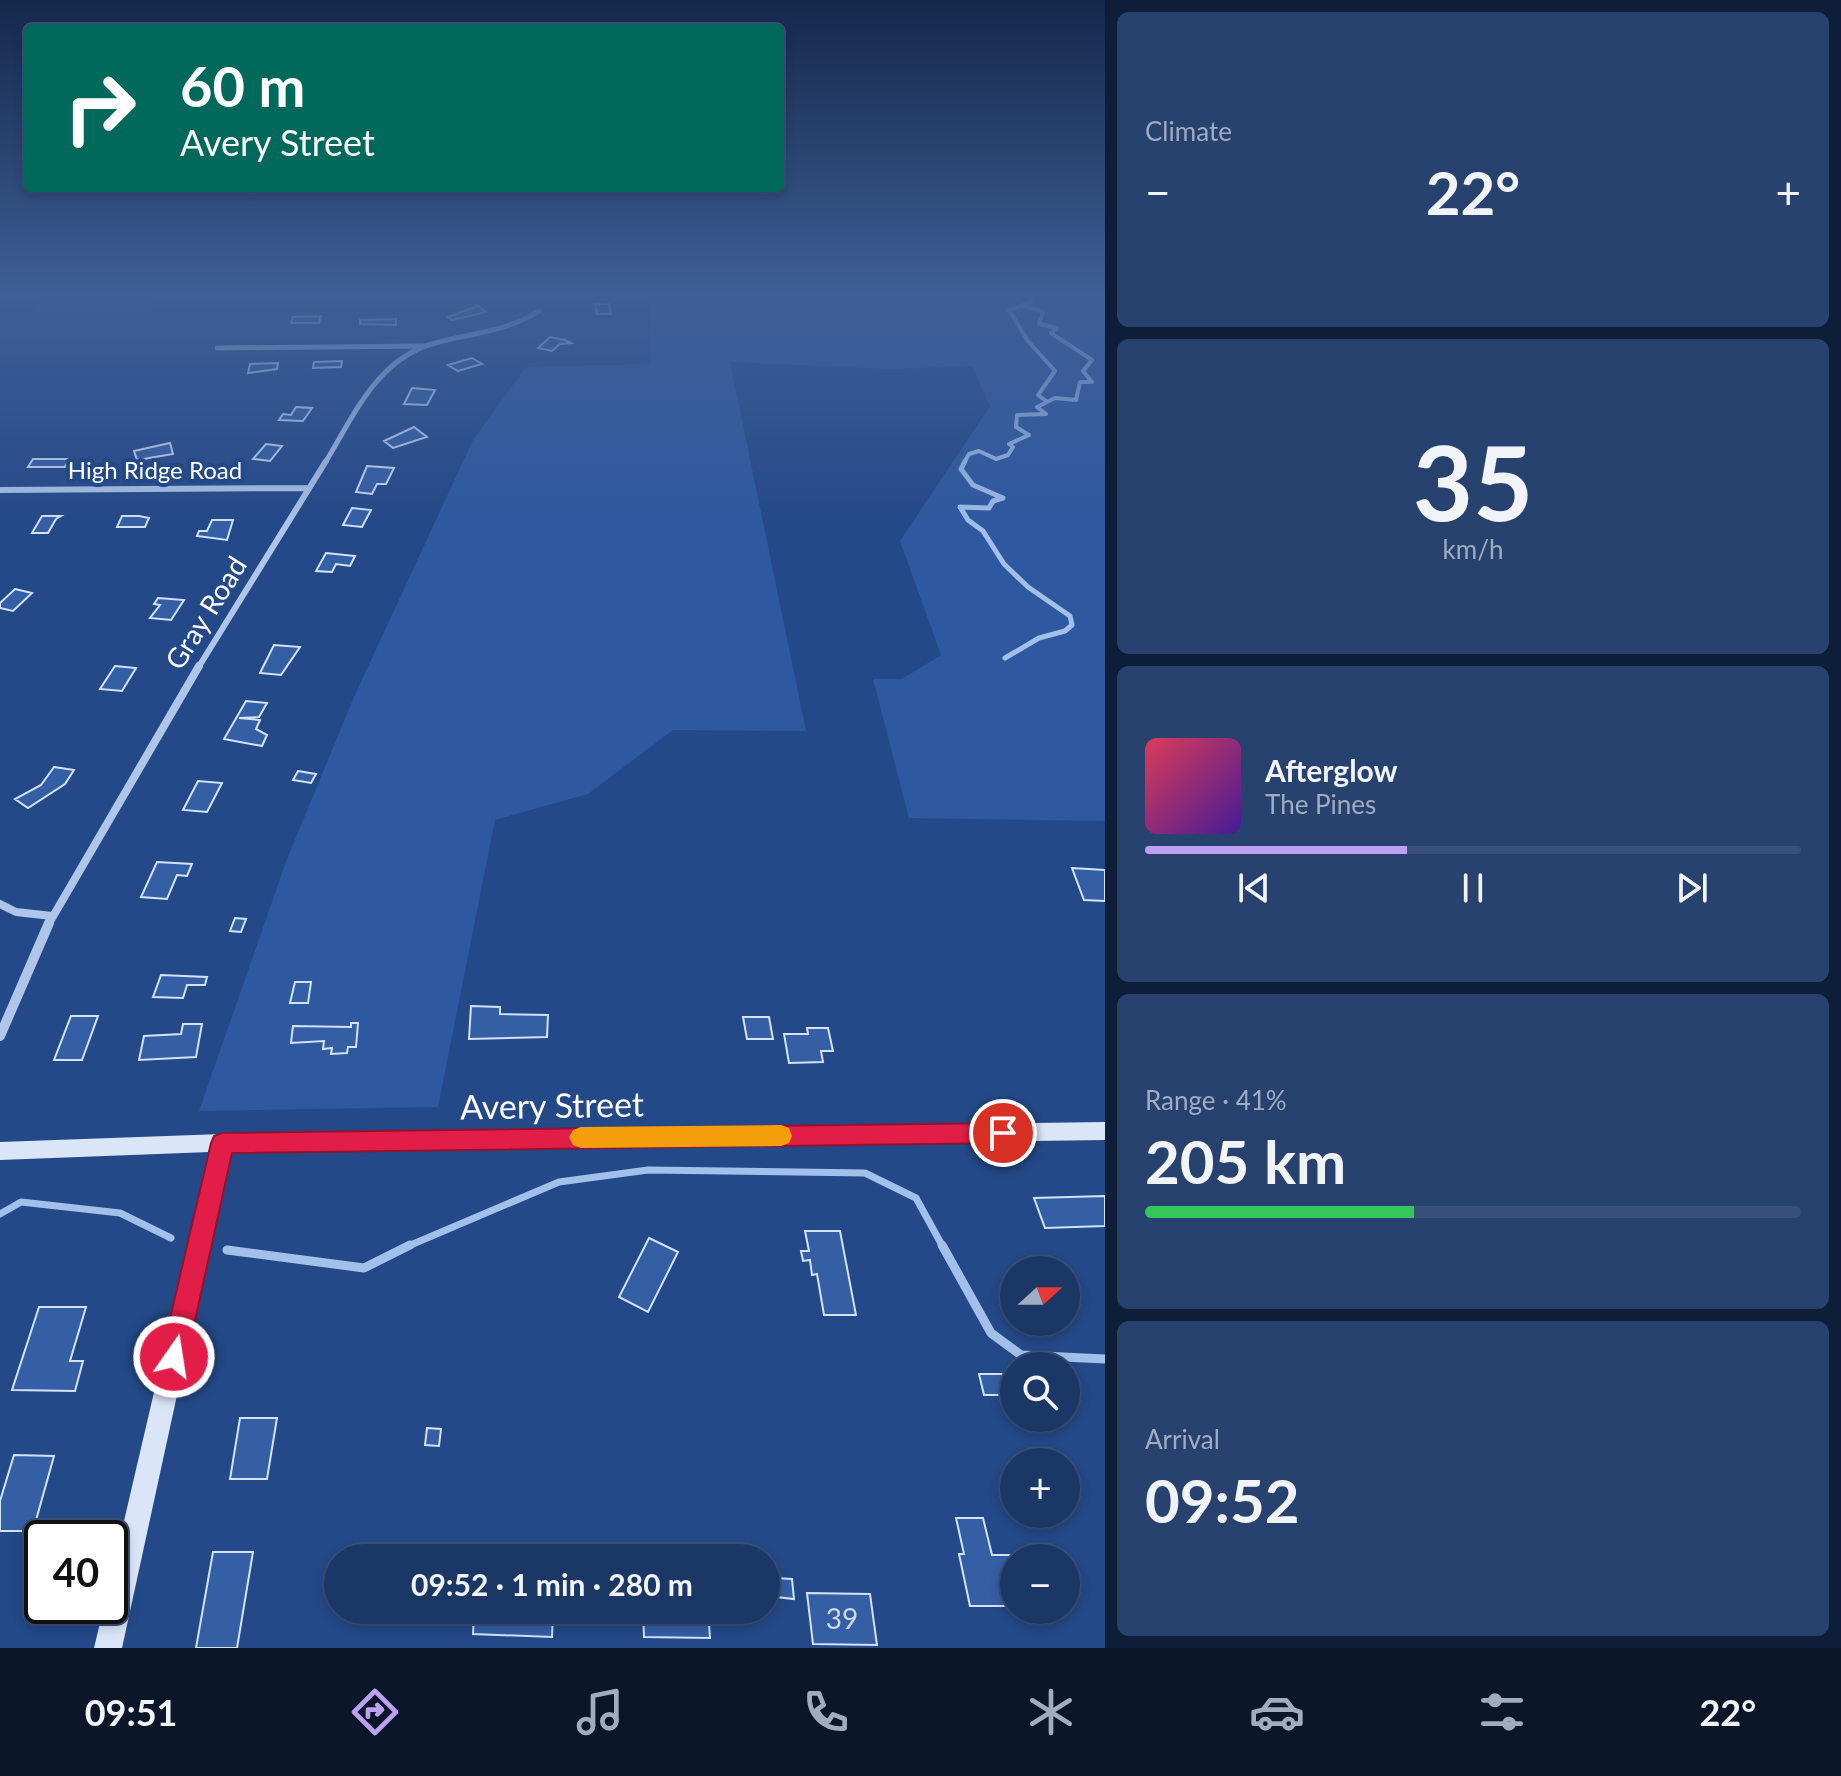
<!DOCTYPE html>
<meta charset="utf-8">
<style>
:root{--surface:#1b3766;--page:#28426f;--text:#f1f3f6;--muted:#a0acbf;--line:#39517a;--accent:#bca0f2}
body{margin:0;font-family:Lato,sans-serif;background:var(--page);color:var(--text);height:100vh;display:flex;flex-direction:column;font-size:30px;white-space:nowrap}
*{box-sizing:border-box;margin:0}
p{font-size:26px;color:var(--muted)}
.icon{flex:none;width:44px;height:44px;fill:none;stroke:currentColor;stroke-width:2;stroke-linecap:round;stroke-linejoin:round}
.map{position:relative;flex:1;overflow:hidden}
.drawer{display:flex;flex-direction:column;gap:12px;padding:12px;background:#0f1e38;width:736px}
.drawer>*{flex:none}
.banner{position:absolute;left:24px;top:24px;width:760px;height:168px;border-radius:8px;box-shadow:0 4px 12px #0003,0 0 0 2px var(--line);background:#00695c;color:#fff;overflow:hidden}
.needle{width:52px;rotate:69deg}
.buttons{position:absolute;left:1000px;top:1256px;display:grid;gap:16px}
.buttons a{display:grid;place-items:center;width:80px;height:80px;border-radius:50%;background:var(--surface);box-shadow:0 4px 12px #0003,0 0 0 2px var(--line);font-size:40px}
.speed{position:absolute;left:24px;top:1520px;display:flex;gap:16px;font-size:40px;font-weight:700;text-align:center}
.speed>*{display:grid;place-content:center;width:104px;height:104px;border-radius:50%;background:var(--surface);box-shadow:0 4px 12px #0003,0 0 0 2px var(--line);line-height:1}
.speed .limit{border:4px solid #111;border-radius:12px;background:#fff;color:#111}
.pin{position:absolute;display:grid;place-items:center;width:68px;height:68px;color:#fff;margin:-34px;border:4px solid #fff;border-radius:50%;box-shadow:0 2px 8px #0007}
.me{position:absolute;width:88px;margin:-44px;rotate:13deg;stroke-linejoin:round;filter:drop-shadow(0 0 6px #0008)}
.turn{display:flex;align-items:center;gap:28px;height:168px;padding:0 24px;font-size:36px}
.turn .icon{width:104px;height:104px;stroke-width:2.5}
.turn b{display:block;font-size:56px;line-height:68px}
.big{font-size:60px;font-weight:700;line-height:1.1}
.drawer .widget{flex:1;display:flex;flex-direction:column;justify-content:center;gap:12px;min-width:0;padding:0 28px;border-radius:12px;background:var(--page)}
.drawer .dial{align-items:center;gap:0}
.dial b{font-size:104px;line-height:1}
.song{display:flex;align-items:center;gap:24px}
.cover{width:96px;height:96px;border-radius:12px;background:linear-gradient(135deg,hsl(350 70% 55%),hsl(260 70% 35%))}
.played{height:8px;border-radius:4px;background:linear-gradient(90deg,var(--accent) 40%,var(--line) 40%)}
.keys{display:flex;justify-content:space-around;direction:ltr}
.heat{display:flex;justify-content:space-between;align-items:center;font-size:44px;direction:ltr}
.charge{height:12px;border-radius:6px;background:linear-gradient(90deg,#34c759 41%,var(--line) 0)}
.trip{position:absolute;left:324px;top:1544px;width:456px;height:80px;border-radius:40px;background:var(--surface);box-shadow:0 4px 12px #0003,0 0 0 2px var(--line);font-weight:700;line-height:80px;text-align:center}
.tabs{display:flex;height:128px;justify-content:space-around;align-items:center;background:#0b1629;color:var(--muted)}
.tabs .icon{width:56px;height:56px}
.tabs .selected{color:var(--accent)}
.tabs b{font-size:36px;color:var(--text)}
main{display:flex;flex:1;min-height:0}
.map>svg:first-child{display:block}
.green{fill:#2e59a0}
.lines{fill:none;stroke-linecap:round;stroke-linejoin:round}
.stream-far3{stroke:#a3c0ea;stroke-width:4}
.stream-far2{stroke:#a3c0ea;stroke-width:5}
.stream-far1{stroke:#a3c0ea;stroke-width:7}
.stream{stroke:#a3c0ea;stroke-width:9}
.building{fill:#345fa5;stroke:#d4e1f7;stroke-width:2}
.street-far3{stroke:#afc6e9;stroke-width:5}
.street-far2{stroke:#afc6e9;stroke-width:6}
.street-far1{stroke:#afc6e9;stroke-width:8}
.street{stroke:#afc6e9;stroke-width:10}
.secondary{fill:#dae5f8;fill-rule:evenodd}
.route{fill:#e11d48;stroke:#92132f;stroke-width:2}
.slow{fill:#f59e0b}
.labels{text-anchor:middle;stroke-width:8;stroke-linejoin:round;paint-order:stroke}
.far-street-label{font-size:24px;fill:#fff;stroke:#244988}
.street-label{font-size:28px;fill:#fff;stroke:#244988}
.near-number-label{font-size:28px;fill:#ccd7e8}
.near-street-label{font-size:34px;fill:#fff;stroke:#244988}
</style>
<main>
<div class="map">
<svg width="1105" height="1648" viewBox="0 0 1105 1648">
<rect width="100%" height="100%" fill="#244988"/>
<!-- green -->
<path class="green" d="M42 298H155L149 312H33Z
M650 298H1105V821L909 818 873 679H902L941 655 900 541 990 406 972 366 891 369 730 362 806 731 673 730 588 794 495 820 438 1107 199 1111 287 859 354 697 473 440 526 367 651 364Z"/>
<g class="lines">
<!-- stream-far3 -->
<path class="stream-far3" d="M1031 298 1033 301 1009 310 1028 341 1055 371 1038 395 1046 401
M964 463 969 454 979 451 996 459 1008 455 1013 447 1009 444 1029 435 1016 427 1017 415 1046 414 1037 407 1055 398 1076 400 1080 382H1092L1083 371 1092 360 1051 333 1057 328 1039 324 1043 312 1024 306"/>
<!-- stream-far2 -->
<path class="stream-far2" d="M965 461 961 469 973 485 1003 498 993 501 989 508 960 507 968 520 983 531 1004 564 1028 587 1070 616 1072 625 1065 631 1039 638 1005 658"/>
<!-- stream-far1 -->
<path class="stream-far1" d="M0 1214 21 1202 120 1213 171 1238
M406 1247 559 1182 648 1170 865 1173 916 1198 943 1247"/>
<!-- stream -->
<path class="stream" d="M942 1245 991 1333 1021 1355 1105 1359
M227 1250 364 1268 410 1245"/>
</g>
<!-- building -->
<path class="building" d="M595 304H609L611 314H597Z
M478 306 486 312 452 320 448 317Z
M321 316 319 323H291L293 317Z
M396 319V325L360 324V320Z
M550 337 565 340 571 343 560 344 552 351 538 348Z
M472 358 482 364 458 371 448 365Z
M342 361 341 367 313 368 314 362Z
M278 363 277 369 248 373 250 364Z
M412 388 435 390 427 405 404 404Z
M296 407 312 408 303 421 279 420 283 414 291 415Z
M414 427 427 437 393 448 384 441Z
M170 443 173 454 137 460 134 451Z
M266 444 282 446 270 461 253 459Z
M33 459H69L65 467H28Z
M367 466 394 468 386 484H377L372 494 356 492Z
M352 508 371 510 362 527 343 525Z
M42 516H61L56 519 48 533H32Z
M122 516H139L149 518 145 527H117Z
M212 520H233L227 540 197 536 199 531H207Z
M326 553 355 556 350 566 336 564 332 572 316 571Z
M15 589 32 593 13 611 0 608V603Z
M158 598 184 600 171 620 150 618 160 605 154 604Z
M274 645 300 647 281 675 260 673Z
M115 666 136 668 122 691 100 689Z
M246 701 267 703 259 717 239 718 260 720 256 729 267 735 262 746 224 739Z
M54 767 74 770 65 784 28 808 15 799 41 785Z
M298 771 316 774 311 783 293 780Z
M198 781 222 783 207 812 183 810Z
M157 862 192 864 187 876 177 875 167 899 141 897Z
M1072 868 1105 870V901L1084 900Z
M235 918 246 919 241 932 230 931Z
M161 975 207 977 205 985H187L183 998 153 997Z
M295 982H311L308 1003H290Z
M471 1006 500 1007V1014L548 1015 547 1037 469 1039Z
M71 1016H98L82 1060H54Z
M743 1017H769L773 1039H747Z
M351 1023H358L356 1047H348L347 1053 331 1054 332 1048 323 1049 324 1041 291 1043 293 1026 351 1027Z
M183 1024H202L196 1057 139 1060 144 1036 181 1034Z
M807 1028H828L833 1051H821L823 1062 789 1063 784 1034H808Z
M1105 1196V1226L1045 1228 1034 1198Z
M805 1231H840L856 1315H824L817 1274 812 1275 810 1260 803 1261 801 1251H809Z
M649 1238 678 1252 648 1312 619 1297Z
M39 1307H86L70 1361H83L75 1391 12 1390Z
M979 1374H1014V1395H984Z
M240 1418H277L267 1479H230Z
M427 1428 441 1429 439 1446 425 1445Z
M14 1455 54 1456 33 1531H0V1501Z
M956 1518H983L992 1555H1023L1024 1558H1014V1606H970L959 1554H964Z
M213 1552H253L237 1648H196Z
M775 1578 792 1579 794 1599 776 1597Z
M807 1593 870 1594 877 1645 813 1644Z
M474 1610H553L552 1637 473 1634Z
M643 1610H708L710 1638 644 1637Z"/>
<g class="lines">
<!-- street-far3 -->
<path class="street-far3" d="M217 348 424 346
M325 463C355 414 378 356 439 342 474 333 508 331 539 311"/>
<!-- street-far2 -->
<path class="street-far2" d="M0 490 309 488
M198 668 326 461"/>
<!-- street-far1 -->
<path class="street-far1" d="M0 904 16 912 52 916
M48 925 199 666"/>
<!-- street -->
<path class="street" d="M0 1036 49 923"/>
<!-- secondary -->
<path class="secondary" d="M1105 1122V1140L230 1152 122 1648H94L104 1606H110V1581L210 1152 0 1160V1142L222 1134Z"/>
</g>
<!-- sky -->
<linearGradient id="sky" x2="0" y2="1"><stop stop-color="#14284b"/><stop offset="0.56" stop-color="#3f5f96"/><stop offset="1" stop-color="#3f5f96" stop-opacity="0"/></linearGradient>
<rect width="1105" height="529" fill="url(#sky)"/>
<!-- route -->
<path class="route" d="M1003 1123 1011 1126 1014 1133 1011 1141 1003 1143 232 1153 187 1357 183 1367 174 1371 164 1367 161 1357 211 1143 214 1136 222 1133Z"/>
<!-- slow -->
<path class="slow" d="M781 1125 789 1128 792 1136 789 1143 781 1146 581 1148 573 1145 569 1137 573 1130 581 1127Z"/>
<g class="labels">
<!-- far-street labels -->
<g class="far-street-label">
<text x="155" y="479">High Ridge Road</text>
</g>
<!-- street labels -->
<g class="street-label">
<text transform="translate(206 613) rotate(-58)" y="10">Gray Road</text>
</g>
<!-- near-number labels -->
<g class="near-number-label">
<text x="842" y="1629">39</text>
</g>
<!-- near-street labels -->
<g class="near-street-label">
<text transform="translate(552 1106) rotate(-1)" y="12">Avery Street</text>
</g>
</g>
</svg>
<div class="buttons">
<a><svg class="needle" viewBox="-14 -14 28 28"><path d="M0-13l5 13h-10z" fill="#e53935"/><path d="M0 13l5-13h-10z" fill="#a0acbf"/></svg></a>
<a><svg class="icon" aria-label="search" viewBox="0 0 24 24"><circle cx="10" cy="10" r="6"/><path d="M15 15l6 6"/></svg></a>
<a>+</a>
<a>−</a>
</div>
<div class="speed"><div class="limit">40</div></div>
<div class="pin" style="left:1003px;top:1133px;background:#d93025"><svg class="icon" aria-label="arrive" viewBox="0 0 24 24"><path d="M6 21V4h12l-3 4 3 4H6"/></svg></div>
<svg class="me" style="left:174px;top:1357px" viewBox="-20 -20 40 40"><circle r="17" fill="#e11d48" stroke="#fff" stroke-width="3"/><path d="M0-11L8 9 0 5-8 9z" fill="#fff"/></svg>
<div class="trip">09:52 · 1 min · 280 m</div>
<div class="banner">
<div class="turn"><svg class="icon" aria-label="right" viewBox="0 0 24 24"><path d="M7 20v-9h11M14 6l5 5-5 5"/></svg><div><b>60 m</b>Avery Street</div></div>
</div>
</div>
<section class="drawer">
<div class="widget"><p>Climate</p>
<div class="heat"><a>−</a><b class="big">22°</b><a>+</a></div>
</div>
<div class="widget dial"><b>35</b><p>km/h</p></div>
<div class="widget">
<div class="song"><i class="cover"></i><div><b>Afterglow</b><p>The Pines</p></div></div>
<div class="played"></div>
<div class="keys"><svg class="icon" aria-label="previous" viewBox="0 0 24 24"><path d="M18 5L8 12l10 7zM5 5v14"/></svg><svg class="icon" aria-label="pause" viewBox="0 0 24 24"><path d="M8 5v14M16 5v14"/></svg><svg class="icon" aria-label="next" viewBox="0 0 24 24"><path d="M6 5l10 7-10 7zM19 5v14"/></svg></div>
</div>
<div class="widget"><p>Range · 41%</p><b class="big">205 km</b><div class="charge"></div></div>
<div class="widget"><p>Arrival</p><b class="big">09:52</b></div>
</section>
</main>
<nav class="tabs">
<b>09:51</b>
<svg class="icon selected" aria-label="directions" viewBox="0 0 24 24"><path d="M12 3l9 9-9 9-9-9zM9 14v-3h6M13 9l2 2-2 2"/></svg>
<svg class="icon" aria-label="music" viewBox="0 0 24 24"><path d="M9 18V5l10-2v13"/><circle cx="6" cy="18" r="3"/><circle cx="16" cy="16" r="3"/></svg>
<svg class="icon" aria-label="phone" viewBox="0 0 24 24"><path d="M5 4h4l2 5-3 2q2 4 5 5l2-3 5 2v4C11 20 4 13 5 4z"/></svg>
<svg class="icon" aria-label="climate" viewBox="0 0 24 24"><path d="M12 3v18M4 7l16 10M4 17L20 7"/></svg>
<svg class="icon" aria-label="car" viewBox="0 0 24 24"><path d="M5 17H2v-5l4-1 3-4h7l3 4 3 1v5h-3M9 17h6M6 11h13"/><circle cx="7" cy="17" r="2"/><circle cx="17" cy="17" r="2"/></svg>
<svg class="icon" aria-label="filters" viewBox="0 0 24 24"><path d="M4 7h16M4 17h16"/><circle cx="9" cy="7" r="2"/><circle cx="15" cy="17" r="2"/></svg>
<b>22°</b>
</nav>
